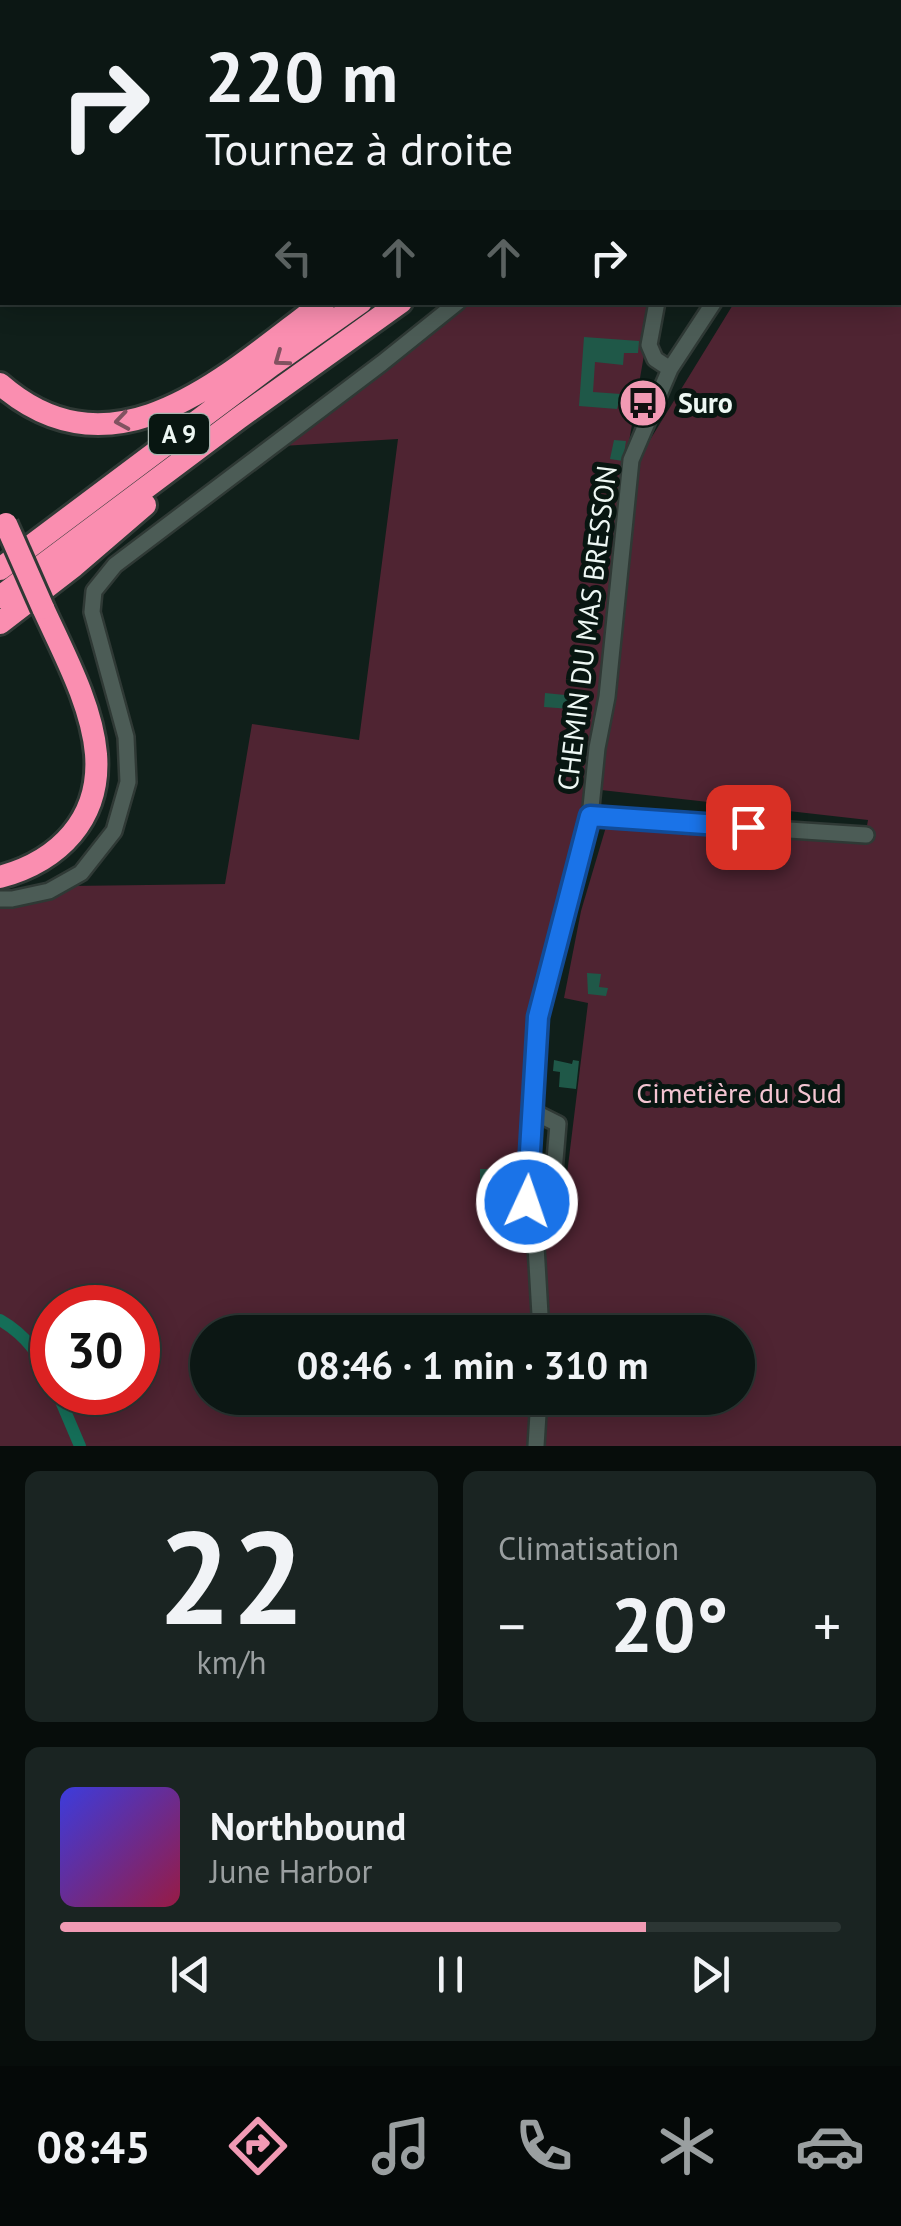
<!DOCTYPE html>
<html lang="fr">
<meta charset="utf-8">
<style>
:root{--surface:#0c1714;--page:#1a2422;--text:#f1f3f6;--muted:#9a9fa0;--line:#2c3634;--accent:#f19ab4}
body{margin:0;font-family:"PT Sans",sans-serif;background:var(--page);color:var(--text);height:100vh;display:flex;flex-direction:column;font-size:38px;white-space:nowrap}
*{box-sizing:border-box;margin:0}
p{font-size:32px;color:var(--muted)}
.icon{flex:none;width:55px;height:55px;fill:none;stroke:currentColor;stroke-width:2;stroke-linecap:round;stroke-linejoin:round}
.map{position:relative;height:1446px;overflow:hidden}
.side{display:flex;flex-direction:column;gap:25px;padding:25px;background:#070d0b;flex:1}
.side>*{flex:none}
.guide{position:absolute;left:0px;top:0px;width:902px;height:305px;box-shadow:0 5px 25px #0003,0 0 0 2px var(--line);background:#0c1714;color:var(--text);overflow:hidden}
.speed{position:absolute;left:30px;top:1285px;display:flex;gap:20px;font-size:50px;font-weight:700;text-align:center}
.speed>*{display:grid;place-content:center;width:130px;height:130px;border-radius:50%;background:var(--surface);box-shadow:0 5px 25px #0003,0 0 0 2px var(--line);line-height:1}
.speed .limit{border:15px solid #d22;background:#fff;color:#111}
.pin{position:absolute;display:grid;place-items:center;width:85px;height:85px;color:#fff;margin:-42px;border-radius:20px;box-shadow:0 5px 15px #0006}
.me{position:absolute;width:110px;margin:-55px;rotate:3deg;stroke-linejoin:round;filter:drop-shadow(0 0 8px #0008)}
.turn{display:flex;align-items:center;gap:35px;height:210px;padding:0 40px;font-size:45px}
.turn .icon{width:130px;height:130px;stroke-width:2.5}
.turn b{display:block;font-size:70px;line-height:85px}
.lanes{display:flex;align-items:center;height:95px;padding:0 40px;background:#0003;justify-content:center;gap:50px;direction:ltr}
.lanes .off{opacity:.35}
.big{font-size:75px;font-weight:700;line-height:1.1}
.side .tile{flex:1;display:flex;flex-direction:column;justify-content:center;gap:15px;min-width:0;padding:0 35px;border-radius:15px;background:var(--page)}
.side .dial{align-items:center;gap:0}
.dial b{font-size:130px;line-height:1}
.song{display:flex;align-items:center;gap:30px}
.cover{width:120px;height:120px;border-radius:15px;background:linear-gradient(135deg,hsl(240 70% 55%),hsl(340 70% 35%))}
.played{height:10px;border-radius:5px;background:linear-gradient(90deg,var(--accent) 75%,var(--line) 75%)}
.keys{display:flex;justify-content:space-around;direction:ltr}
.heat{display:flex;justify-content:space-between;align-items:center;font-size:55px;direction:ltr}
.side .tiles{flex:1;display:grid;gap:25px;grid-template-columns:1fr 1fr}
.tile:last-child{grid-column:span 2}
.trip{position:absolute;left:190px;top:1315px;width:565px;height:100px;border-radius:50px;background:var(--surface);box-shadow:0 5px 25px #0003,0 0 0 2px var(--line);font-weight:700;line-height:100px;text-align:center}
.tab-bar{display:flex;height:160px;justify-content:space-around;align-items:center;background:#050908;color:var(--muted)}
.tab-bar .icon{width:70px;height:70px}
.tab-bar .selected{color:var(--accent)}
.tab-bar b{font-size:45px;color:var(--text)}
.map>svg:first-child{display:block}
.green{fill:#4f2432;fill-rule:evenodd}
.lines{fill:none;stroke-linecap:round;stroke-linejoin:round}
.canal{stroke:#156e58;stroke-width:12}
.building{fill:#1f5848}
.minor-casing{stroke:#2f3935;stroke-width:20}
.highway-casing{stroke:#2f3935;stroke-width:28}
.minor{stroke:#4c5c56;stroke-width:15}
.highway{stroke:#fa8eb0;stroke-width:22}
.highway-bridge-casing{stroke:#2f3935;stroke-width:28;stroke-linecap:butt}
.highway-bridge{stroke:#fa8eb0;stroke-width:22}
.oneway{stroke:#815260}
.route-casing{stroke:#114b97;stroke-width:25}
.route{stroke:#1a73e8;stroke-width:18}
.labels{text-anchor:middle;stroke-width:10;stroke-linejoin:round;paint-order:stroke}
.shield{fill:#081611;stroke:#a8b4af;stroke-width:2.5}
.shield-label{font-size:25px;font-weight:bold;fill:#edf7f3}
.poi-label{font-size:28px;font-weight:bold;fill:#edf7f3;stroke:#081611;text-anchor:start}
.street-label{font-size:28px;fill:#edf7f3;stroke:#081611}
.park-label{font-size:28px;fill:#f4c5d2;stroke:#081611}
</style>
<div class="map">
<svg width="901" height="1446" viewBox="0 0 901 1446">
<rect width="100%" height="100%" fill="#101f1a"/>
<!-- green -->
<path class="green" d="M901 181V1446H541L544 1398H738V1332H546L536 1219 561 1223 588 1003 564 998 581 911 611 810 864 842 868 820 601 790 602 749 637 461 734 303 900 302Z
M466 303H653L626 459 602 697 584 816 533 1016 530 1247 536 1332H208V1398H534L531 1446H0V905L70 886 225 884 252 724 359 740 398 439 282 446ZM52 1308H138V1392H52Z"/>
<g class="lines">
<!-- canal -->
<path class="canal" d="M0 1320C26 1335 41 1356 52 1383
M57 1392 80 1446"/>
</g>
<!-- building -->
<path class="building" d="M584 337 639 341 638 353H624L623 365 595 362 593 392 621 394 617 409 579 406Z
M614 440 626 441 623 461 610 459Z
M545 693 585 697 584 710 544 707Z
M587 973 601 974 599 987 608 988 606 996 588 994Z
M554 1060 572 1064 573 1060 579 1061 576 1089 559 1087 560 1072 553 1071Z
M480 1169H497L498 1189 480 1190Z"/>
<g class="lines">
<!-- minor casing -->
<g class="minor-casing">
<path id="minor" d="M597 0 599 2
M881 2 886 0
M900 165H901
M657 302 649 345 655 359 670 369
M590 817 866 835
M0 899H12L49 891 81 873 114 831 128 782 126 737 92 612 94 591 115 565 382 363 458 302
M532 1111 558 1124 551 1208
M541 1332 536 1246 527 1202 539 1017 590 817 597 748 607 697 631 460 670 369 714 302
M536 1446 539 1398"/>
</g>
<!-- highway casing -->
<g class="highway-casing">
<path id="highway" d="M127 2 130 0
M182 2 185 0
M761 2 765 0
M788 2 792 0
M825 2 829 0
M0 116 2 114
M0 143 2 140
M0 167 2 164
M0 384C116 485 229 372 324 302
M0 569 272 365 361 302
M0 597 239 418 401 302
M0 623 74 566 145 505
M0 877C59 861 101 819 96 754 92 705 63 652 43 608"/>
</g>
<!-- minor -->
<use href="#minor" class="minor"/>
<!-- highway -->
<use href="#highway" class="highway"/>
<!-- highway-bridge casing -->
<g class="highway-bridge-casing">
<path id="highway-bridge" d="M6 524 43 608"/>
</g>
<!-- highway-bridge -->
<use href="#highway-bridge" class="highway-bridge"/>
</g>
<!-- one-way arrows -->
<defs><path id="oneway-chevron" d="M-2-3.5L2.5 0L-2 3.5" fill="none" stroke-width="1.6" stroke-linecap="round" stroke-linejoin="round" transform="scale(2.5)"/></defs>
<g class="oneway">
<use href="#oneway-chevron" transform="translate(281 359) rotate(144)"/>
<use href="#oneway-chevron" transform="translate(122 421) rotate(171)"/>
</g>
<g class="lines">
<!-- route casing -->
<g class="route-casing">
<path id="route" d="M527 1202 538 1017 590 816 748 827"/>
</g>
<!-- route -->
<use href="#route" class="route"/>
</g>
<!-- icons -->
<defs>
<g id="bus-disc" transform="scale(2.5)"><circle r="9.5" fill="#f19ab4" stroke="#081611"/><path d="M-5-6H5V4H4V6H2V4H-2V6H-4V4H-5ZM-3.5-4V0h7V-4ZM-3.5 1.2v1.5H-2V1.2ZM2 1.2v1.5H3.5V1.2Z" fill="#111"/></g>
</defs>
<g fill-rule="evenodd">
<use href="#bus-disc" x="643" y="403"/>
</g>
<g class="labels">
<!-- shield labels -->
<rect class="shield" x="149" y="414" width="60" height="40" rx="8"/>
<g class="shield-label">
<text x="179" y="443">A 9</text>
</g>
<!-- poi labels -->
<g class="poi-label">
<text x="678" y="413">Suro</text>
</g>
<!-- street labels -->
<g class="street-label">
<text transform="translate(587 628) rotate(-83)" y="10">CHEMIN DU MAS BRESSON</text>
</g>
<!-- park labels -->
<g class="park-label">
<text x="739" y="1103">Cimetière du Sud</text>
</g>
</g>
</svg>
<div class="speed"><div class="limit">30</div></div>
<div class="pin" style="left:748px;top:827px;background:#d93025"><svg class="icon" aria-label="arrive" viewBox="0 0 24 24"><path d="M6 21V4h12l-3 4 3 4H6"/></svg></div>
<svg class="me" style="left:527px;top:1202px" viewBox="-20 -20 40 40"><circle r="17" fill="#1a73e8" stroke="#fff" stroke-width="3"/><path d="M0-11L8 9 0 5-8 9z" fill="#fff"/></svg>
<div class="trip">08:46 · 1 min · 310 m</div>
<div class="guide">
<div class="turn"><svg class="icon" aria-label="right" viewBox="0 0 24 24"><path d="M7 20v-9h11M14 6l5 5-5 5"/></svg><div><b>220 m</b>Tournez à droite</div></div>
<div class="lanes"><svg class="icon off" aria-label="left" viewBox="0 0 24 24"><path d="M17 20v-9H6M10 6l-5 5 5 5"/></svg><svg class="icon off" aria-label="ahead" viewBox="0 0 24 24"><path d="M12 20V5M6 11l6-6 6 6"/></svg><svg class="icon off" aria-label="ahead" viewBox="0 0 24 24"><path d="M12 20V5M6 11l6-6 6 6"/></svg><svg class="icon" aria-label="right" viewBox="0 0 24 24"><path d="M7 20v-9h11M14 6l5 5-5 5"/></svg></div>
</div>
</div>
<section class="side">
<div class="tiles">
<div class="tile dial"><b>22</b><p>km/h</p></div>
<div class="tile"><p>Climatisation</p>
<div class="heat"><a>−</a><b class="big">20°</b><a>+</a></div>
</div>
<div class="tile">
<div class="song"><i class="cover"></i><div><b>Northbound</b><p>June Harbor</p></div></div>
<div class="played"></div>
<div class="keys"><svg class="icon" aria-label="previous" viewBox="0 0 24 24"><path d="M18 5L8 12l10 7zM5 5v14"/></svg><svg class="icon" aria-label="pause" viewBox="0 0 24 24"><path d="M8 5v14M16 5v14"/></svg><svg class="icon" aria-label="next" viewBox="0 0 24 24"><path d="M6 5l10 7-10 7zM19 5v14"/></svg></div>
</div>
</div>
</section>
<nav class="tab-bar">
<b>08:45</b>
<svg class="icon selected" aria-label="directions" viewBox="0 0 24 24"><path d="M12 3l9 9-9 9-9-9zM9 14v-3h6M13 9l2 2-2 2"/></svg>
<svg class="icon" aria-label="music" viewBox="0 0 24 24"><path d="M9 18V5l10-2v13"/><circle cx="6" cy="18" r="3"/><circle cx="16" cy="16" r="3"/></svg>
<svg class="icon" aria-label="phone" viewBox="0 0 24 24"><path d="M5 4h4l2 5-3 2q2 4 5 5l2-3 5 2v4C11 20 4 13 5 4z"/></svg>
<svg class="icon" aria-label="climate" viewBox="0 0 24 24"><path d="M12 3v18M4 7l16 10M4 17L20 7"/></svg>
<svg class="icon" aria-label="car" viewBox="0 0 24 24"><path d="M5 17H2v-5l4-1 3-4h7l3 4 3 1v5h-3M9 17h6M6 11h13"/><circle cx="7" cy="17" r="2"/><circle cx="17" cy="17" r="2"/></svg>
</nav>
